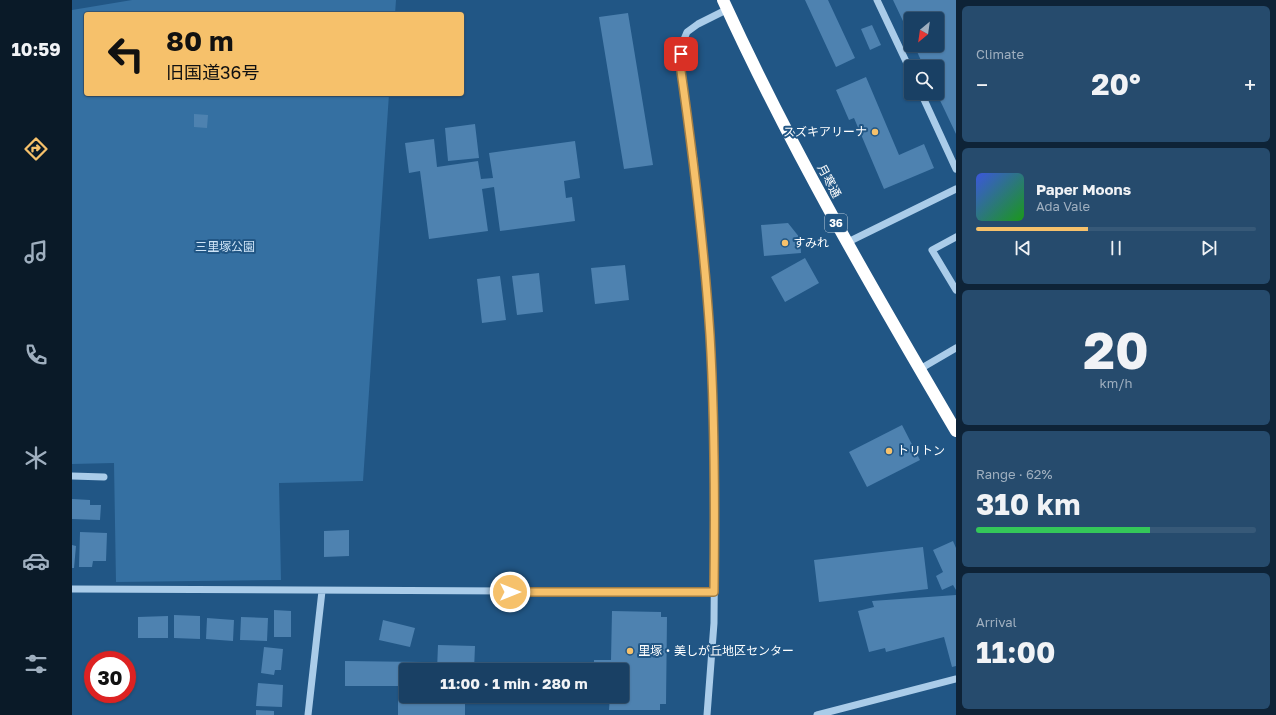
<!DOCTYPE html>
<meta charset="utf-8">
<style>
:root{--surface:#194064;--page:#264b6d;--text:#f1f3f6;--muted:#9fafbf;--line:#375978;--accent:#f6c16b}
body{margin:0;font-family:"Golos Text","Noto Sans JP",sans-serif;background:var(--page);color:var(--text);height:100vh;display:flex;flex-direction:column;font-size:15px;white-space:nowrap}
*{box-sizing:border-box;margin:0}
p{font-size:13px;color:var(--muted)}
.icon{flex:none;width:22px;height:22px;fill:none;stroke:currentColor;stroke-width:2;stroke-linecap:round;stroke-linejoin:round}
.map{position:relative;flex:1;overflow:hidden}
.side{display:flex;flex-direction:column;gap:6px;padding:6px;background:#0e2337;width:320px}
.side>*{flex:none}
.banner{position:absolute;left:12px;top:12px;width:380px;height:84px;border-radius:4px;box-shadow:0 1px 3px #0004,0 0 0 1px var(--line);background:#f6c16b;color:#111;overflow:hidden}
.needle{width:26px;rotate:209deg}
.controls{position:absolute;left:832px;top:12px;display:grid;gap:8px}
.controls a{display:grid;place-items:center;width:40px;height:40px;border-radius:4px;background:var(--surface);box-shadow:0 1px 3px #0004,0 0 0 1px var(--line);font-size:20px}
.speed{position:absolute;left:12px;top:651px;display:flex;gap:8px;font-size:20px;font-weight:700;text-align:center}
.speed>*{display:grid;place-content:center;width:52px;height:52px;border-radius:50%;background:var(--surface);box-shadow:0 1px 3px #0004,0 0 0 1px var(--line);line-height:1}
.speed .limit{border:6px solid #d22;background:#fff;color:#111}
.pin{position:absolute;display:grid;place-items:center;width:34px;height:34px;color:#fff;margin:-17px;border-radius:8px;box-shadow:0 2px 6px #0006}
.me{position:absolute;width:44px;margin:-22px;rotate:90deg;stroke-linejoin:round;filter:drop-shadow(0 0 3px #0008)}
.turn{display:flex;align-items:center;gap:14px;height:84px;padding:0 16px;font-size:18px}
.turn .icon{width:52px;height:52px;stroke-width:2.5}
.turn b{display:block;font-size:28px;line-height:34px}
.big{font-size:30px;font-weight:700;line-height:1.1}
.side .tile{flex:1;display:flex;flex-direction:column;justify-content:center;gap:6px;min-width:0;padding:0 14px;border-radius:6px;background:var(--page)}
.side .dial{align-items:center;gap:0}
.dial b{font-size:52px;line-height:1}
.song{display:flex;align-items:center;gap:12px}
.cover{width:48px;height:48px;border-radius:6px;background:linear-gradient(135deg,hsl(230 70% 55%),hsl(120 70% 35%))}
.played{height:4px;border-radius:2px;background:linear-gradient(90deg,var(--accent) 40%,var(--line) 40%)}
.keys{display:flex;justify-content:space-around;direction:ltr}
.heat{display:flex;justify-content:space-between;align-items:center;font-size:22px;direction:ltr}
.charge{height:6px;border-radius:3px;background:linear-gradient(90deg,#34c759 62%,var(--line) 0)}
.trip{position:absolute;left:327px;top:663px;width:230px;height:40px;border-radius:4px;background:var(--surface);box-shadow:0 1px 3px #0004,0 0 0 1px var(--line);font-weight:700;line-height:40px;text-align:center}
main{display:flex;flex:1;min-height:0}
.dock{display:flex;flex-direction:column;width:72px;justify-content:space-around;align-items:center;background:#0a1a28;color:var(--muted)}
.dock .icon{width:28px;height:28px}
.dock .current{color:var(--accent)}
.dock b{font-size:18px;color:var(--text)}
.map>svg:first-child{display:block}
.green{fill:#3570a2}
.building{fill:#4e82b0}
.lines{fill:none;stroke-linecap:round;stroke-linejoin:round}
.minor{stroke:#aacce9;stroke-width:7}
.highway{stroke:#fff;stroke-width:12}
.route-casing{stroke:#a07d46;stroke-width:10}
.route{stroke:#f6c16b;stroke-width:7}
.poi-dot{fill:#f6c16b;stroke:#215685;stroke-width:1.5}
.labels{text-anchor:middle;stroke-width:4;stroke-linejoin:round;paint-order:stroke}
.shield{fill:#215685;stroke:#bcccda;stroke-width:1}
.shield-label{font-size:11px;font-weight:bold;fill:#fff}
.poi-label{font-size:12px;fill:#fff;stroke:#215685;text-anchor:start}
.street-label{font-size:12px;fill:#fff;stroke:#215685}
.park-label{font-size:12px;fill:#cee4f7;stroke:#215685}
</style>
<main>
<nav class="dock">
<b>10:59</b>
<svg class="icon current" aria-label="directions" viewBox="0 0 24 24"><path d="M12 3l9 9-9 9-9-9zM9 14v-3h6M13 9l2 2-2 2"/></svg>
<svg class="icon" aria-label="music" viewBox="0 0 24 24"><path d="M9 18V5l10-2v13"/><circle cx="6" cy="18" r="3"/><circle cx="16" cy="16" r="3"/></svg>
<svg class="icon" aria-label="phone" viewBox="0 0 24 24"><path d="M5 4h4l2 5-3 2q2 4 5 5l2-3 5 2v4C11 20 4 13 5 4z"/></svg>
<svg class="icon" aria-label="climate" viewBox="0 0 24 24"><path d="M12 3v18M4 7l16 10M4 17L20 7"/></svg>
<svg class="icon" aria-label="car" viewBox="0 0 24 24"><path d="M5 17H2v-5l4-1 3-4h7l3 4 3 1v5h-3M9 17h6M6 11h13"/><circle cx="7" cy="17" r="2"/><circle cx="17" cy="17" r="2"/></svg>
<svg class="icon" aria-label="filters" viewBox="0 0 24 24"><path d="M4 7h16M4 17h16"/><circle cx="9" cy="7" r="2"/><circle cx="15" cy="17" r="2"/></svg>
</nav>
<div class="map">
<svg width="884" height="715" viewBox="0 0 884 715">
<rect width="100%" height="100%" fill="#215685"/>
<!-- green -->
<path class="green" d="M60 0H324L323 14H14V94H317L291 481 207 483 209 580 44 582 42 463 0 464V10Z"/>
<!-- building -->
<path class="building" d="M733 0H756L783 58 764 67Z
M821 0H884V134L865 94V67H852L842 45H865V19H839V38Z
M556 13 581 165 552 169 527 17Z
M800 25 809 45 798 50 789 29Z
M794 77 827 155 852 144 862 168 812 189 782 118 777 120 764 90Z
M122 114 136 115 135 128 122 127Z
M403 124 407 158 376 161 373 128Z
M362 139 365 167 406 161 409 179 421 178 417 153 503 141 508 178 492 181 494 198 500 197 503 221 428 231 422 187 410 189 416 231 357 239 348 171 337 173 333 143Z
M716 223 728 238 729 253 692 256 689 225Z
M733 258 747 283 713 302 699 277Z
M553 265 557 300 523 304 519 268Z
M467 273 471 312 445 315 440 276Z
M428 276 434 320 410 323 405 279Z
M830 425 848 460 795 487 777 452Z
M0 499 18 500V505H29L28 520 0 519Z
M277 530V556L252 557V531Z
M8 532 35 533 34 561H21L20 567H7Z
M881 541 884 548V590L881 585 870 590 864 576 871 572 861 550Z
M0 545 4 546 2 568H0Z
M851 547 856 589 747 602 742 560Z
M884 595V666L880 667 872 637 814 652 813 648 797 652 786 611 802 607 800 601Z
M202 610 219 611V637H202Z
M540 611 589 612V617H595L594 704H588V710H537L538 696H550V670H522V660H539Z
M102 615 128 616V639L102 638Z
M96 616V638H66V617Z
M169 617 196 618 195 641 168 640Z
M135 618 162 620 161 641 134 639Z
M311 620 343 628 338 647 307 640Z
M366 645 403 646 402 670H365Z
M192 647 211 649 209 670H203L202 675 189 673Z
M273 661 351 662 350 670H334V686H273Z
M186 683 211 685 210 707 184 706Z
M326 699 393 700V715H326Z
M184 710 202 711V715H184Z"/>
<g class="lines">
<!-- minor -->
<path class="minor" d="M805 0 839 72
M849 93 884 169
M884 237 860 250 884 290
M774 243 884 189
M848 369 884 348
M0 476 32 477
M0 589 641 592
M236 715 250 591
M635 715 642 623 643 505 638 335 622 160 607 64 610 44 615 32 626 24 656 9
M745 715 884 679"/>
<!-- highway -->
<path class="highway" d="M651 0C719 149 801 290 884 431"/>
</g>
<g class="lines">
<!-- route casing -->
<g class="route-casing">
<path id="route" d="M438 592H642C643 507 643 421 638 335 632 244 621 154 608 64L609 54"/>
</g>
<!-- route -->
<use href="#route" class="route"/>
</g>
<!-- markers -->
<g class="poi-dot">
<circle cx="803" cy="132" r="4"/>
<circle cx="713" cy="243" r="4"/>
<circle cx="817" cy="451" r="4"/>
<circle cx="558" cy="651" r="4"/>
</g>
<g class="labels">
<!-- shield labels -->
<rect class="shield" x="753" y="214" width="22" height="18" rx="3"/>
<g class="shield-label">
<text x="764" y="227">36</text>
</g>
<!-- poi labels -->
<g class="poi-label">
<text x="795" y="136" text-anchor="end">スズキアリーナ</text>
<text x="721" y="247">すみれ</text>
<text x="825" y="455">トリトン</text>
<text x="566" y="655">里塚・美しが丘地区センター</text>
</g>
<!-- street labels -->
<g class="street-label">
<text transform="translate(757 181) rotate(62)" y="4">月寒通</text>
</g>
<!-- park labels -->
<g class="park-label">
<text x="153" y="251">三里塚公園</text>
</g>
</g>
</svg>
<div class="controls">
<a><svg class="needle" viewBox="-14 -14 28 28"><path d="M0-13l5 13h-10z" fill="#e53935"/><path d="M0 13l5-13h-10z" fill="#9fafbf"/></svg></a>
<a><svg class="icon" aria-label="search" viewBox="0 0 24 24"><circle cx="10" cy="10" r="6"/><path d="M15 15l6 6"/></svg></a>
</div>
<div class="speed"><div class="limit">30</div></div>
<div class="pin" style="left:609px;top:54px;background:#d93025"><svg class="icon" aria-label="arrive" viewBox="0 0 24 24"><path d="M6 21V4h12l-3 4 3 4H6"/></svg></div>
<svg class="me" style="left:438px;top:592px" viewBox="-20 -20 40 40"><circle r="17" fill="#f6c16b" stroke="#fff" stroke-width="3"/><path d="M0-11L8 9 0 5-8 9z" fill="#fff"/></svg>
<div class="trip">11:00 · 1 min · 280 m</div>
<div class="banner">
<div class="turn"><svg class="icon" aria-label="left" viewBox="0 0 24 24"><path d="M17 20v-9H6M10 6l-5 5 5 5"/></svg><div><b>80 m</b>旧国道36号</div></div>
</div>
</div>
<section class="side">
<div class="tile"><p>Climate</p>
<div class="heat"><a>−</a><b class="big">20°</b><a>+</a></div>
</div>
<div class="tile">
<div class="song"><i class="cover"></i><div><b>Paper Moons</b><p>Ada Vale</p></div></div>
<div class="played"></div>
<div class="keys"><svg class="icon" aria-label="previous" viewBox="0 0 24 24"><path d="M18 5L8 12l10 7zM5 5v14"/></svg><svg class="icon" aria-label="pause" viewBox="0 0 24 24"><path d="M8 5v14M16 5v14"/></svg><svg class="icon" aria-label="next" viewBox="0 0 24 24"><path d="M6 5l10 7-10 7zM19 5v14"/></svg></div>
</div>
<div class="tile dial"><b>20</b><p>km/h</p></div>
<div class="tile"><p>Range · 62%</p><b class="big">310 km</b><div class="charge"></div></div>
<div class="tile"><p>Arrival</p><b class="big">11:00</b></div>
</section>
</main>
